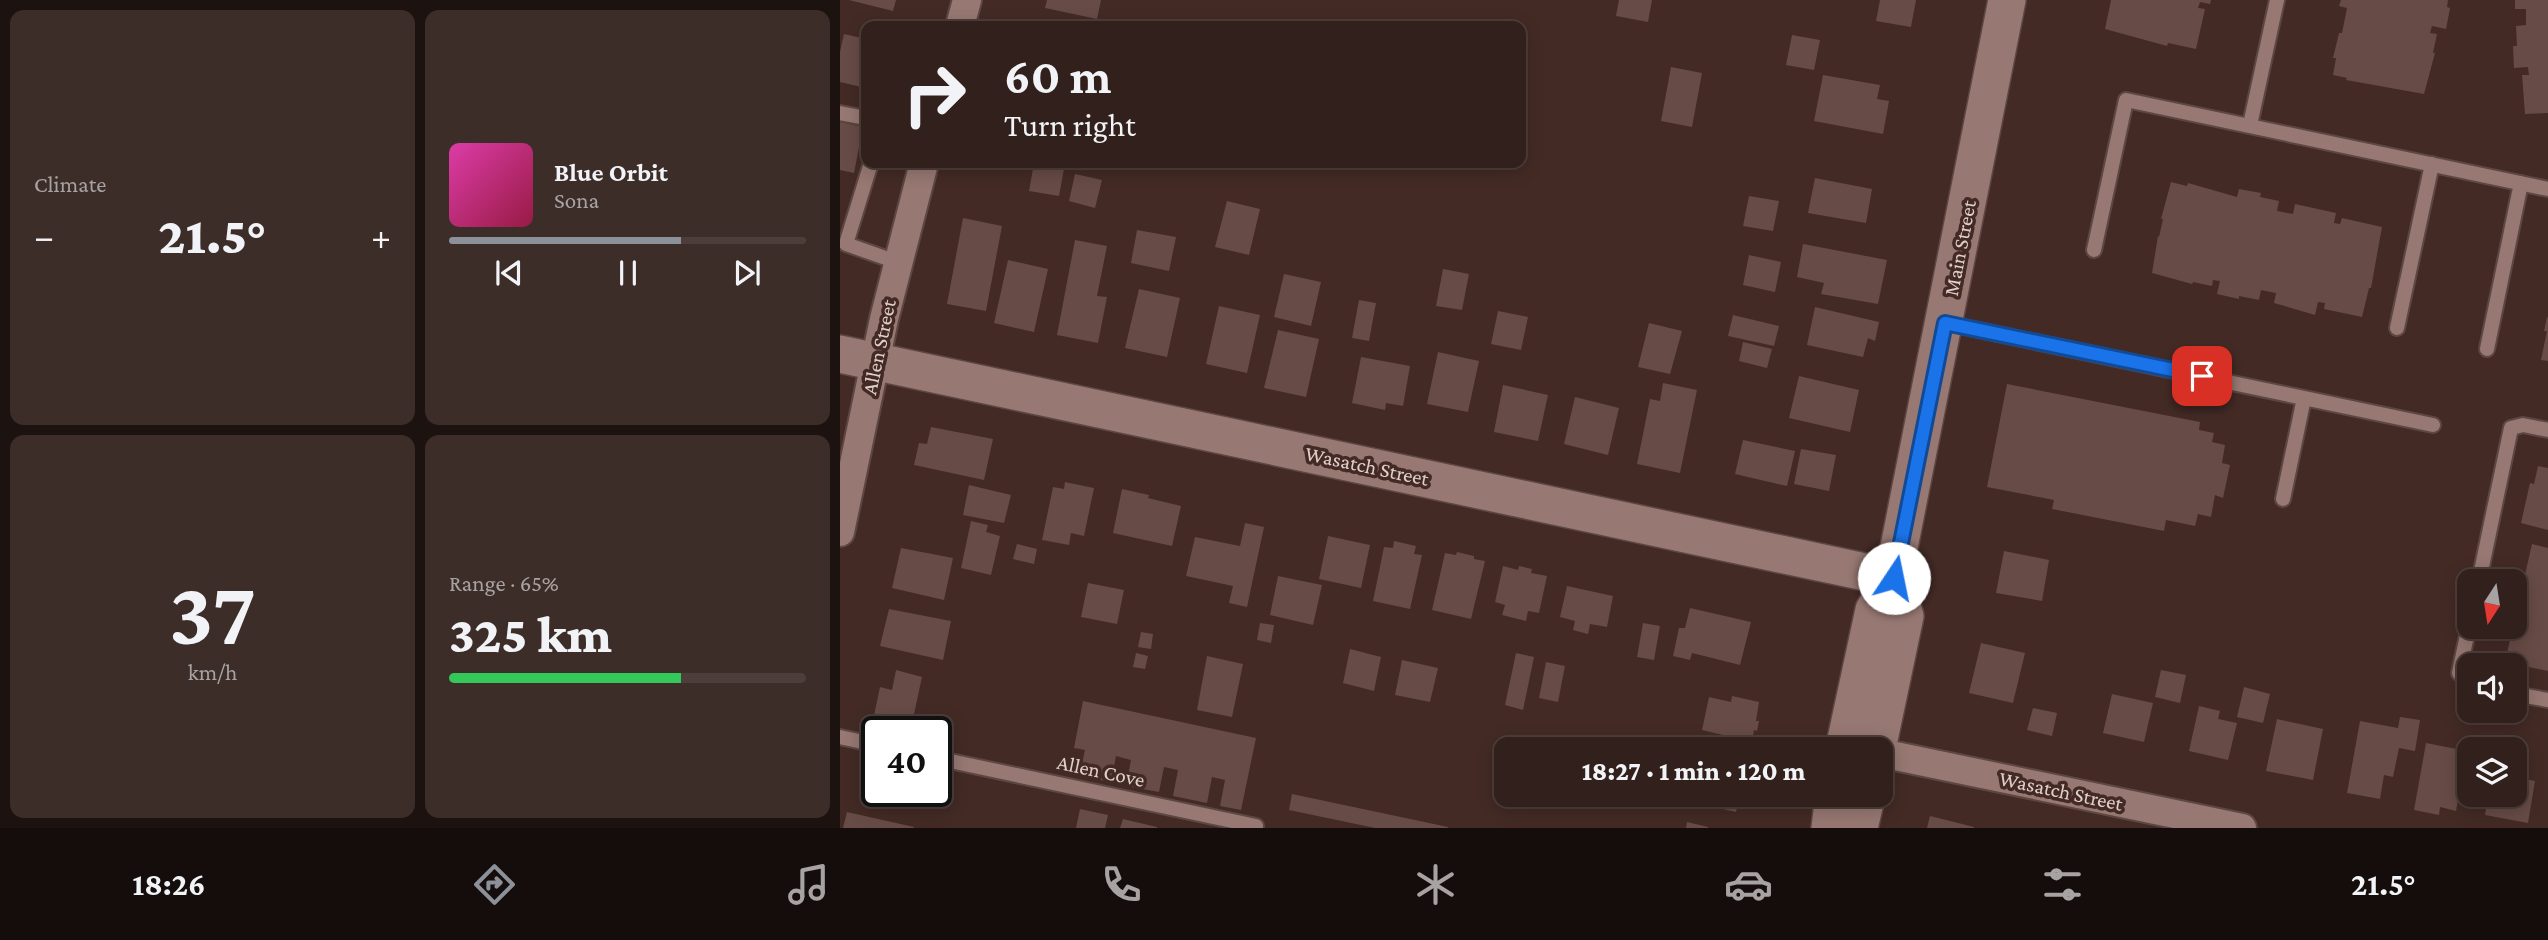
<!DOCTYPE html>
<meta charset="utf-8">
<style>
:root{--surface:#32201c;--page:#3d2d29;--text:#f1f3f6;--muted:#a8a3a3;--line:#4d3e3b;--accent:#8c9099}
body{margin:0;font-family:"Crimson Pro",serif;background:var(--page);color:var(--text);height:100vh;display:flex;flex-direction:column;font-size:26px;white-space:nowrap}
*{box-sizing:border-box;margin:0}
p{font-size:23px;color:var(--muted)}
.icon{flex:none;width:38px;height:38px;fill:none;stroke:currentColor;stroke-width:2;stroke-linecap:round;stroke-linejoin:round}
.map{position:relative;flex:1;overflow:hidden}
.details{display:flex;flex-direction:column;gap:10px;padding:10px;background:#1c120f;width:840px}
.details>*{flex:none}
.banner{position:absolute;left:21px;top:21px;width:665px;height:147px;border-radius:14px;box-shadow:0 4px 18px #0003,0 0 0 2px var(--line);background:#32201c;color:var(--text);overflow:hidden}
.needle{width:46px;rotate:192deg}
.buttons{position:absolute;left:1617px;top:569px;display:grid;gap:14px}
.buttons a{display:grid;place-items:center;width:70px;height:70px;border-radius:14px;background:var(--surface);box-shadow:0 4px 18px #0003,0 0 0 2px var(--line);font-size:35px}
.speed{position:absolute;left:21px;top:716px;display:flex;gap:14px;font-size:35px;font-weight:700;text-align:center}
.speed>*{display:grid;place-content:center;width:91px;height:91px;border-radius:50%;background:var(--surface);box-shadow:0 4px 18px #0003,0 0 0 2px var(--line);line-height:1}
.speed .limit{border:4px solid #111;border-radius:10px;background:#fff;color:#111}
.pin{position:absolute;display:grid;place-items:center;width:60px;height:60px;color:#fff;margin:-30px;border-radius:14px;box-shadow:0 4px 10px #0006}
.me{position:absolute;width:77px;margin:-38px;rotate:11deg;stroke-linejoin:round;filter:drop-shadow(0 0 5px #0008)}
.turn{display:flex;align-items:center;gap:24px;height:147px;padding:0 28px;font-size:32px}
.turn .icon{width:91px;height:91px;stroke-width:2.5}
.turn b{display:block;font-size:49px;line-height:60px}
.big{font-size:52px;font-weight:800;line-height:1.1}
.details .card{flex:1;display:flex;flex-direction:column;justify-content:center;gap:10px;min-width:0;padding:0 24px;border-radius:14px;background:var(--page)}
.details .dial{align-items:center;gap:0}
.dial b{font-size:91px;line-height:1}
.song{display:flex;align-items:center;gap:21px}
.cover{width:84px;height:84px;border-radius:10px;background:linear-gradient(135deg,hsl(320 70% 55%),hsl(340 70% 35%))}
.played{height:7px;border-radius:4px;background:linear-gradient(90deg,var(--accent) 65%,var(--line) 65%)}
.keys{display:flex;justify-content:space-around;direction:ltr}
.heat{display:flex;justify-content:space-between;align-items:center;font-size:38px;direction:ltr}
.charge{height:10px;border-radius:5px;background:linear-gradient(90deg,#34c759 65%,var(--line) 0)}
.details .tiles{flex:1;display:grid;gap:10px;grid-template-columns:repeat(2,1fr)}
.trip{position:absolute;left:654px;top:737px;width:399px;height:70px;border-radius:14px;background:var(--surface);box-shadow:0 4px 18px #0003,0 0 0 2px var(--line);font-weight:800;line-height:70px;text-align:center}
.menu{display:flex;height:112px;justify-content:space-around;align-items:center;background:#140d0b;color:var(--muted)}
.menu .icon{width:49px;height:49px}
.menu .current{color:var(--accent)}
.menu b{font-size:32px;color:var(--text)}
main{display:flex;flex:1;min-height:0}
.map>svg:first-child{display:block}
.building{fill:#674b46}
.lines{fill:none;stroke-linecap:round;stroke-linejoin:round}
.service-casing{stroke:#5d4743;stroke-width:18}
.minor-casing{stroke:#5d4743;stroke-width:32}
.tertiary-casing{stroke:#5d4743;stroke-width:40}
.service{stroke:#977872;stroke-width:14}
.minor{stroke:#977872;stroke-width:28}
.tertiary{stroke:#977872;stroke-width:37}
.route-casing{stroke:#114b97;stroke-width:18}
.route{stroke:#1a73e8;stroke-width:12}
.labels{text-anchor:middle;stroke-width:7;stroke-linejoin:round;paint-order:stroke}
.street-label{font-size:21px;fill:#e1cfcc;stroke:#432a25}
</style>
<main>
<section class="details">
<div class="tiles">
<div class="card"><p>Climate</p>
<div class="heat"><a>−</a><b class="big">21.5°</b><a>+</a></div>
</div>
<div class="card">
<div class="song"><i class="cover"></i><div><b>Blue Orbit</b><p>Sona</p></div></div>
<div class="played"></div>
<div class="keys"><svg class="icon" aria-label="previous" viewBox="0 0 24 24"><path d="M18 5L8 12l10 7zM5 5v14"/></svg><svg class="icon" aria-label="pause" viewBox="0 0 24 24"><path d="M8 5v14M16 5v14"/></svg><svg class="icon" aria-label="next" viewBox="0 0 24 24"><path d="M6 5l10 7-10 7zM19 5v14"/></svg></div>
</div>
<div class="card dial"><b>37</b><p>km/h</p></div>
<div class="card"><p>Range · 65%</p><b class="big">325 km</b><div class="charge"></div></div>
</div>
</section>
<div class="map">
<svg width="1708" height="828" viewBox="0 0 1708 828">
<rect width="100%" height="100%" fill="#432a25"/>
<!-- building -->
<path class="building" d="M9 0H56L53 11Z
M207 0H261L257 19 205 8Z
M779 0H812L808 22 776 16Z
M1040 0H1076L1071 27 1036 21Z
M1271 0H1371L1370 4 1360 2 1358 8 1365 9 1356 49 1328 43 1327 46 1265 29Z
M1501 0H1608L1607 7 1610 8 1606 29 1592 26 1590 33 1597 34 1593 53H1595L1584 94 1506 80 1507 78 1493 75 1496 58H1493L1499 33H1502L1507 8 1499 6Z
M1675 0H1708V113L1685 114 1682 75H1689L1688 67 1674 68 1673 46H1677L1676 26 1686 25V9H1675Z
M4 34 26 39V88L0 82V52Z
M952 35 980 40 974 70 946 65Z
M831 67 862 73 852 127 821 121Z
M983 75 1040 85 1037 99 1049 101 1043 134 974 121Z
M0 122 23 127 14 173 0 170Z
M194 163H225L219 196 189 191Z
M235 174 262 180 255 208 229 201Z
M975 178 1032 189 1026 223 968 213Z
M1331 182 1347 186 1348 183 1397 197 1399 189 1421 193 1420 197 1439 201 1437 211 1453 214 1455 204 1496 213 1494 223 1500 224 1502 218 1542 227 1531 288H1529L1522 317 1484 309 1485 303 1478 302 1475 315 1434 303 1436 293 1421 290 1419 300 1399 296V299L1377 294 1380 281 1373 280 1372 286 1353 282 1352 284 1312 273 1318 236 1319 237 1323 219H1321Z
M909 196 939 201 933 231 903 226Z
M387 201 420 209 409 255 375 247Z
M123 218 162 226 146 311 107 304Z
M297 230 336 237 329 271 291 263Z
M235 240 267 246 257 296 267 297 258 343 217 335Z
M963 244 1047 260 1038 304 981 294 984 283 957 277Z
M909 255 941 262 935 292 903 285Z
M168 260 208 269 194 332 154 323Z
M603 269 629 274 622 310 596 306Z
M444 274 481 282 471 326 434 317Z
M299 289 340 298 327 357 285 348Z
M519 300 536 303 529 341 512 338Z
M379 306 420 315 407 373 366 364Z
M975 307 1039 322 1035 341 1028 338 1023 357 967 345Z
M658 311 688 317 681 350 651 344Z
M893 315 939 326 934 346 888 336Z
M1707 317 1708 318V361L1701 360 1707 331H1704Z
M809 323 842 331 830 374 798 367Z
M438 330 479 339 466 397 424 388Z
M903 342 932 349 927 368 899 361Z
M598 352 639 361 628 412 587 404Z
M521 357 570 366 563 406 546 403 545 410 512 403Z
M959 376 1019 390 1010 432 949 418Z
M823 383 857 390 840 473 797 464 810 399 820 401Z
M1167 384 1360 422 1359 430 1374 433 1372 442 1385 445 1382 463 1390 465 1383 498 1375 495 1371 517 1358 514 1355 526 1326 520 1324 531 1212 509 1214 500 1147 487Z
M663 385 708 395 698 441 654 432Z
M735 397 779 408 768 455 724 444Z
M91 427 153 439 144 480 74 465 79 443 87 444Z
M903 440 955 451 947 486 895 474Z
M961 449 996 455 989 491 954 484Z
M1698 466 1708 468V530L1681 523 1690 483 1694 484Z
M225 482 254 488 244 536 231 533 229 545 202 540 213 487 224 489Z
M129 485 171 495 164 523 123 515Z
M282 489 309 495 308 498 341 506 332 546 273 533Z
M131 521 148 525 146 532 160 536 151 575 121 568Z
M405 523 424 527 407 607 389 603 393 586 346 576 355 537 400 546Z
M488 536 530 545 521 588 479 579Z
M554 541 576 546 574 554 582 555 570 609 533 601 544 547 553 548Z
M177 544 197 549 194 564 173 559Z
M1692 544 1708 548V671L1665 662Z
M61 548 113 558 104 600 52 588Z
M1164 551 1209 560 1202 601 1156 593Z
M617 552 634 556V559L645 561 631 619 592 610 605 553 616 555Z
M663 566 678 570 679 566 692 569 691 573 707 576 699 613 688 611 686 621 662 615 665 605 655 602Z
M438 576 482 585 473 625 430 615Z
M248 583 284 590 277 624 241 617Z
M727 586 773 596 767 627 750 624 748 634 733 630 735 621 720 617Z
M850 608 911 622 900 665 852 653 850 660 833 656 839 628H845Z
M49 609 111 621 103 660 40 646Z
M420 623 434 625 431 643 417 640Z
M803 623 820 626 814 660 797 657Z
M301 632 313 634 311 649 298 647Z
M1141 643 1185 653 1173 703 1129 693Z
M510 649 541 657 534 691 503 683Z
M296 653 308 656 305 669 293 667Z
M676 653 694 657 683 710 665 705Z
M367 656 403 664 392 717 357 710Z
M562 660 598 668 590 702 555 695Z
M706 662 725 666 718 702 699 698Z
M56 670 82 677 71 728 33 720 40 687 52 690Z
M1321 670 1346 675 1340 703 1315 697Z
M1404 687 1430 694 1423 723 1397 717Z
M1272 694 1313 703 1304 742 1263 733Z
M892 696 919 702 916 721H919L917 731 914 730 912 742 862 730 869 697 891 702Z
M243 701 416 738 401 810 380 806 385 780 372 777 367 803 333 796 338 770 324 767 319 792 286 786 291 760 276 756 271 782 239 776 245 750 234 748Z
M1359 706 1380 711 1378 719 1397 723 1388 760 1349 751Z
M1193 708 1217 713 1212 736 1187 730Z
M1560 717 1580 720 1575 751 1559 748 1553 777 1544 775 1540 799 1507 793 1520 721 1558 728Z
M1437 719 1483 729 1473 780 1426 771Z
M1586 743 1627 751 1616 811 1600 807 1599 815 1574 810Z
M1675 777 1695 781 1688 823 1645 815 1648 794H1675Z
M452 794 608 827V828H535L449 810Z
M862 794H904L903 800 899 799 896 812 860 804Z
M240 809 268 815 265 828H236Z
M7 812 74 827V828H3Z
M1090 816 1134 827V828H1087Z
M283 819 317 827V828H280Z
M847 822 868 827V828H846Z"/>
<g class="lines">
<!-- service casing -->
<g class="service-casing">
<path id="service" d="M0 113 26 118
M1410 125 1437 0
M31 163 6 244 57 262
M1254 250 1286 100 1708 189
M1105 323 1593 425
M1557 328 1592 164
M1647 349 1681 183
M1443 499 1464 398
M1639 581 1671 428 1683 425 1708 430
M1629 626 1619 673 1629 682
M1675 694 1708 700
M0 737 37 745
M96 758 416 826"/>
</g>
<!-- minor casing -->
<g class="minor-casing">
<path id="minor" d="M120 26 127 0
M0 532 44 319 84 163
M1041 753 1402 828"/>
</g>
<!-- tertiary casing -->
<g class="tertiary-casing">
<path id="tertiary" d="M0 354 1053 578
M1004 749 1034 610 1053 578 1167 0
M1037 749 1065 616 1053 578
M990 828 994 794
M1019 828 1027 794"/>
</g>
<!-- service -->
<use href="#service" class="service"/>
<!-- minor -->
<use href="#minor" class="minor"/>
<!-- tertiary -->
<use href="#tertiary" class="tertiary"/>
</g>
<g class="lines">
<!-- route casing -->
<g class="route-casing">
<path id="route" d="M1054 578 1105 323 1362 376"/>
</g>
<!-- route -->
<use href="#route" class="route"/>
</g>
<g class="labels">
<!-- street labels -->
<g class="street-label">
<text transform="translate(1120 248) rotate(-79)" y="7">Main Street</text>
<text transform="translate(39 347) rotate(-78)" y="7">Allen Street</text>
<text transform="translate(527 466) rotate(12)" y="7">Wasatch Street</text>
<text transform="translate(261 771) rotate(12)" y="7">Allen Cove</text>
<text transform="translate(1221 791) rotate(12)" y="7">Wasatch Street</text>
</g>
</g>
</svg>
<div class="buttons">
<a><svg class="needle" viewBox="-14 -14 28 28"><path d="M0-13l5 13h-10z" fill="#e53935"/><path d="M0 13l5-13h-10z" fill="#a8a3a3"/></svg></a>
<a><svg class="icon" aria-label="sound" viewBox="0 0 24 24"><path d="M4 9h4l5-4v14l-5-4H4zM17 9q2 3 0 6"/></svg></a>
<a><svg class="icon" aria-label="layers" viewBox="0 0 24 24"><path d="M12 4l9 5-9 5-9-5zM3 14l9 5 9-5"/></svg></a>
</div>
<div class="speed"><div class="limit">40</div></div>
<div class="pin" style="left:1362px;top:376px;background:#d93025"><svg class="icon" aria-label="arrive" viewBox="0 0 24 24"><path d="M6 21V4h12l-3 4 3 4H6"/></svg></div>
<svg class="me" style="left:1054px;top:578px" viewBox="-20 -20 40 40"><circle r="19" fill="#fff"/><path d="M0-13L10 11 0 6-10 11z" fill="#1a73e8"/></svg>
<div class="trip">18:27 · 1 min · 120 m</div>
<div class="banner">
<div class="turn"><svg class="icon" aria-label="right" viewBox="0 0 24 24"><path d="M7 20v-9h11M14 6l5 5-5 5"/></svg><div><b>60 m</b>Turn right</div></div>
</div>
</div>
</main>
<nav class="menu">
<b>18:26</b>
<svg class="icon current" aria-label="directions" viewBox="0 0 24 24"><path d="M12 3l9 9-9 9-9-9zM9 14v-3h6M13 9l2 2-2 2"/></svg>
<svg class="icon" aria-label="music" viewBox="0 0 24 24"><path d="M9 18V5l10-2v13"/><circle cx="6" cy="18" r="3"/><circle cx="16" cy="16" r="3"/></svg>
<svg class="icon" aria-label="phone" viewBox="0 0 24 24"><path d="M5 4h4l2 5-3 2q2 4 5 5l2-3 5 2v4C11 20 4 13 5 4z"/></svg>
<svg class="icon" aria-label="climate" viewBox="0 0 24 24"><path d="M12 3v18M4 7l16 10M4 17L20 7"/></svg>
<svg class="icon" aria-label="car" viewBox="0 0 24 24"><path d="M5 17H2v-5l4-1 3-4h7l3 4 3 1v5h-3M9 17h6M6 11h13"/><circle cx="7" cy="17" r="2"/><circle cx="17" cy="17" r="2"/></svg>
<svg class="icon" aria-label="filters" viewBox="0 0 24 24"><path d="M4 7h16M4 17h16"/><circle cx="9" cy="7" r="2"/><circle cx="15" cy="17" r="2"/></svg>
<b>21.5°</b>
</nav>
